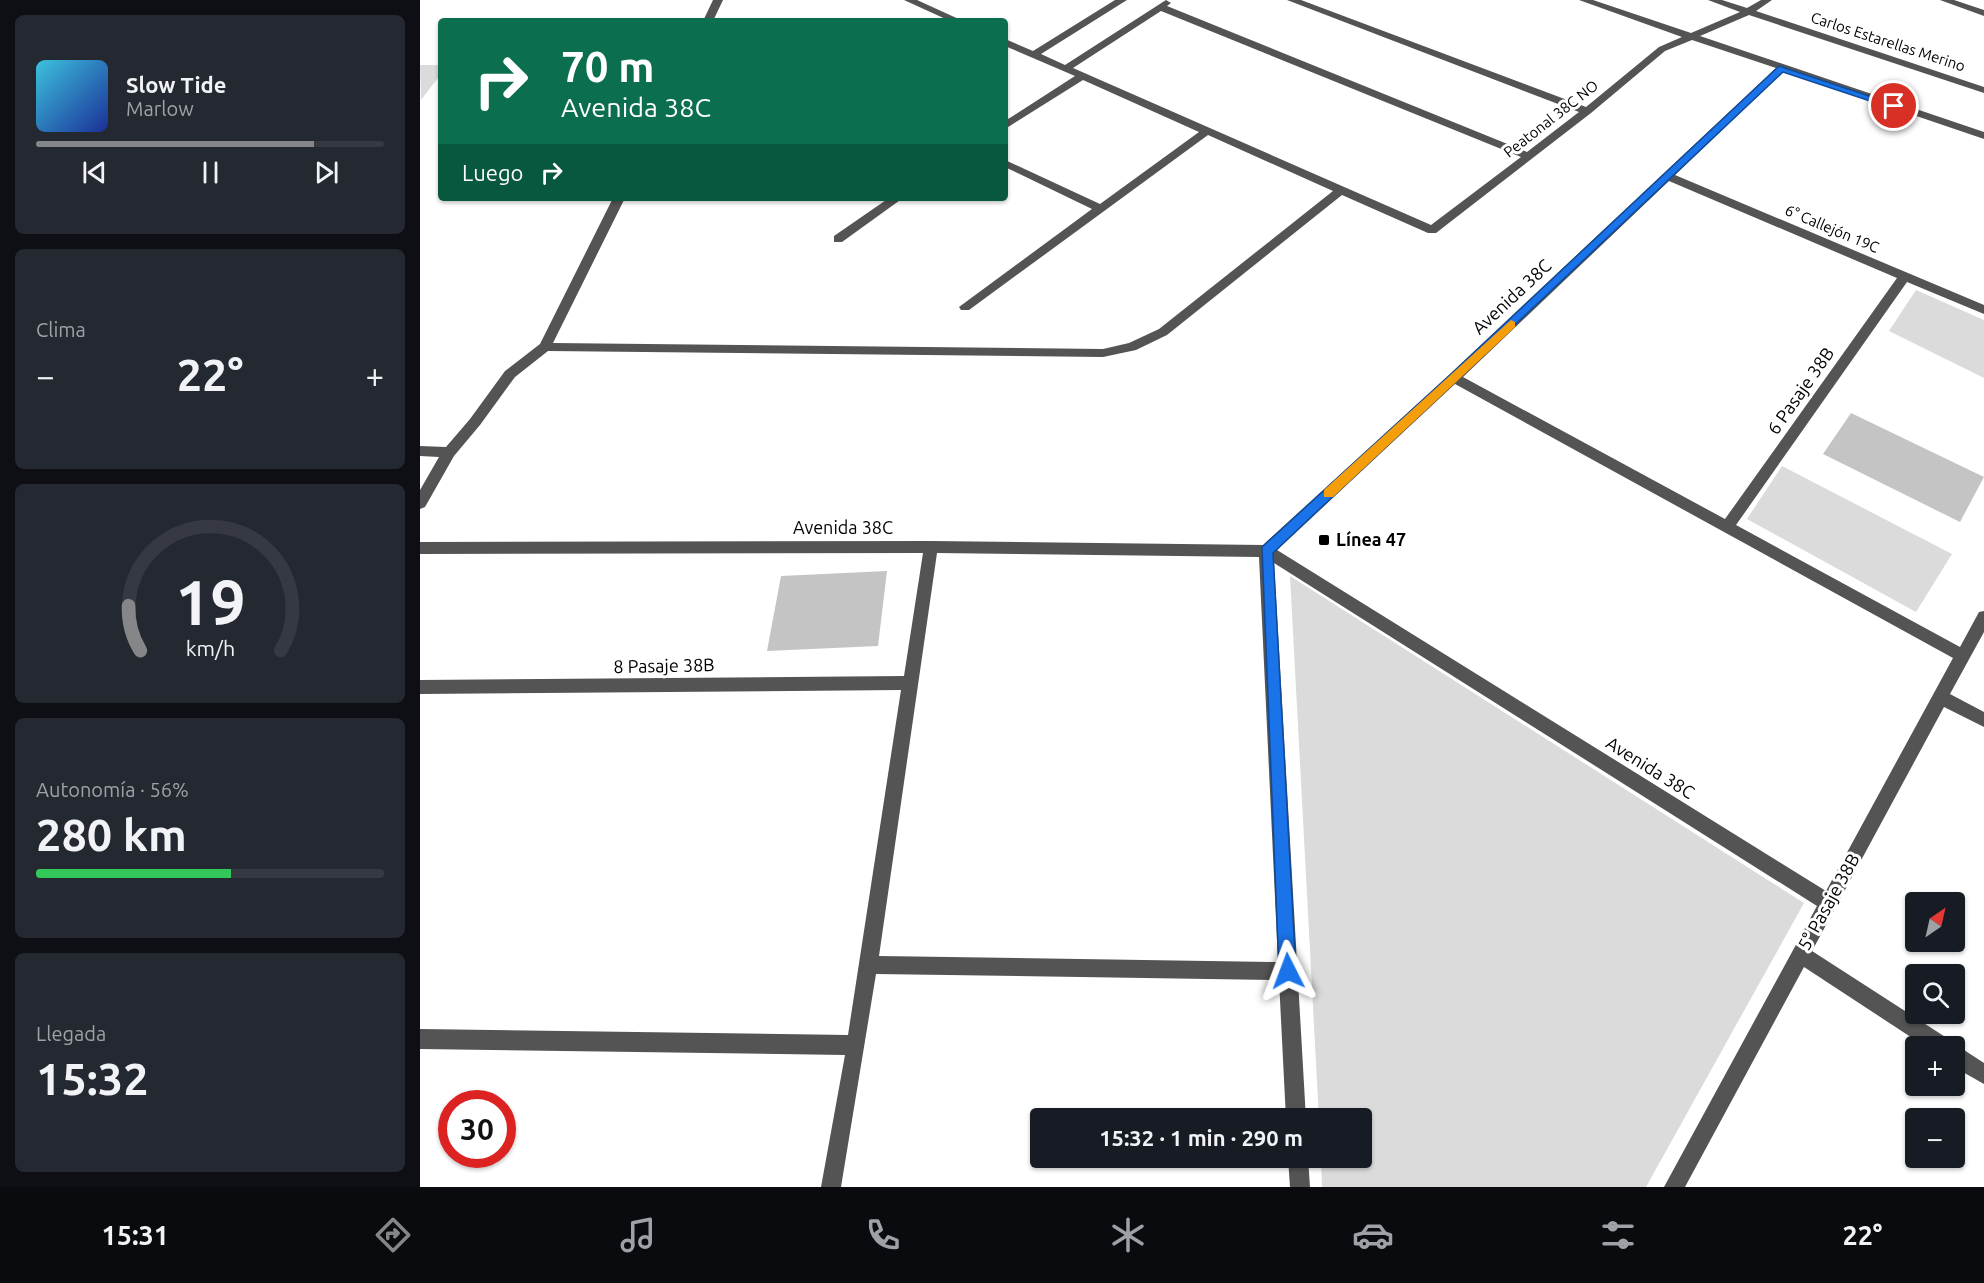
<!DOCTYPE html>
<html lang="es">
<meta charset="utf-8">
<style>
:root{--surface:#171b24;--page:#242831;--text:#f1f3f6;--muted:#9ea1a6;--line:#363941;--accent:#858687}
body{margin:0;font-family:Ubuntu,sans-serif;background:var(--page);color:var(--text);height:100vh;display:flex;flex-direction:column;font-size:22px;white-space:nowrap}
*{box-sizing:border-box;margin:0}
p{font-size:20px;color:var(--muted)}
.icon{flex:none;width:33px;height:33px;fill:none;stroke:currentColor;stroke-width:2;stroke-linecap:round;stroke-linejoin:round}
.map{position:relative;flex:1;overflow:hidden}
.panel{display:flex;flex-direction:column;gap:15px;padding:15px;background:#0d0f14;width:420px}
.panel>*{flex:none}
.banner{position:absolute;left:18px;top:18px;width:570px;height:183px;border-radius:6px;box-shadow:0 2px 4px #0004;background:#0b6e4f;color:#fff;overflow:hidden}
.needle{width:39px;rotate:34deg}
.controls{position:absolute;left:1485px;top:892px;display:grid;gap:12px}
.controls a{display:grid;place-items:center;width:60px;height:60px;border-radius:6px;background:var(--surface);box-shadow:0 2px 4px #0004;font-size:30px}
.speed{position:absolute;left:18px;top:1090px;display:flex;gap:12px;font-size:30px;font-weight:700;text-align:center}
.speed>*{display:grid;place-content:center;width:78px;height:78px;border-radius:50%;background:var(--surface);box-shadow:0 2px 4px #0004;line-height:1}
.speed .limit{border:9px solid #d22;background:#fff;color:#111}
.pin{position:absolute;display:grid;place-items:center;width:51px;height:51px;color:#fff;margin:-26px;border:3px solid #fff;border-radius:50%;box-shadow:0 2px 6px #0007}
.me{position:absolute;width:66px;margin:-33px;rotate:357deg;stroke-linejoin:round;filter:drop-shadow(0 0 4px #0008)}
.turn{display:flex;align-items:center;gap:21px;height:126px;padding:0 24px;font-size:27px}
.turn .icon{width:78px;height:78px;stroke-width:2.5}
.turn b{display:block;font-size:42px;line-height:51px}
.then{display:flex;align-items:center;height:57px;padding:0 24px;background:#0003;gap:12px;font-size:22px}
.big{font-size:45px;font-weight:700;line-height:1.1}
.panel .card{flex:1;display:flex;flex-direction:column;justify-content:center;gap:9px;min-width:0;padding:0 21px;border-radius:9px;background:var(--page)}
.panel .dial{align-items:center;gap:0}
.dial svg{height:156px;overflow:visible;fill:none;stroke:var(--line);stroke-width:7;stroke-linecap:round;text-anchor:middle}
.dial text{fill:var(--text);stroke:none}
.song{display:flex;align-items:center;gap:18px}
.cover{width:72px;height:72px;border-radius:9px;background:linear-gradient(135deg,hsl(190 70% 55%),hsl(230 70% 35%))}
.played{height:6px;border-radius:3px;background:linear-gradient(90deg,var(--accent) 80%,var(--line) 80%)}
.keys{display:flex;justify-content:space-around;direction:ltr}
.heat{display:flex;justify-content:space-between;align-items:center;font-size:33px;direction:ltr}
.charge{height:9px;border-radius:4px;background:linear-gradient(90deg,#34c759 56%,var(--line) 0)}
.trip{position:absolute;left:610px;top:1108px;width:342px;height:60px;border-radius:6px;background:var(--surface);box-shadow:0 2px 4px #0004;font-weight:700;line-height:60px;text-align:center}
.tab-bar{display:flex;height:96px;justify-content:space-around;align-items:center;background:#090b0e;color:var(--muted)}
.tab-bar .icon{width:42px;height:42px}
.tab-bar .selected{color:var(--accent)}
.tab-bar b{font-size:27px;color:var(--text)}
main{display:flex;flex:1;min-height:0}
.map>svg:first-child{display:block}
.green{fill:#dbdbdb}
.building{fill:#c4c4c4}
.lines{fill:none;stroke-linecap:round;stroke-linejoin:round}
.minor{fill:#545454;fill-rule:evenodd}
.route{fill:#1a73e8;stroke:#114b97;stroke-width:1.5}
.slow{fill:#f59e0b}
.poi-dot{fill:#000;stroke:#fff;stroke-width:2}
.labels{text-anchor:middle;stroke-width:6;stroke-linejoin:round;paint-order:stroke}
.far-street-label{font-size:15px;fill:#000;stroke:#fff}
.street-label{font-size:18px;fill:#000;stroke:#fff}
.poi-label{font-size:18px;font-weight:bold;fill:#000;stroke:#fff;text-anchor:start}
</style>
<main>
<section class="panel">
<div class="card">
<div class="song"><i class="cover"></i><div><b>Slow Tide</b><p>Marlow</p></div></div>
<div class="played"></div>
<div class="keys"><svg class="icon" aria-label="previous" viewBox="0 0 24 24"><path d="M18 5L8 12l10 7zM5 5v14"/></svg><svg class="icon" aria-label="pause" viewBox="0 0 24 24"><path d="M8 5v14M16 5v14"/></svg><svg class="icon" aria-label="next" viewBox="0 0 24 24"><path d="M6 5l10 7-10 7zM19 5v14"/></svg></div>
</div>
<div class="card"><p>Clima</p>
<div class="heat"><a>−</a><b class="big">22°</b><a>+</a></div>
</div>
<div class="card dial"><svg viewBox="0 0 100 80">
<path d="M14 69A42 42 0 1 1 86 69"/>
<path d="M14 69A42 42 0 0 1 8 46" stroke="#858687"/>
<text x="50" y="56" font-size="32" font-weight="700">19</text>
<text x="50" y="72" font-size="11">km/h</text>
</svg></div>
<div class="card"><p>Autonomía · 56%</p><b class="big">280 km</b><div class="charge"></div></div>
<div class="card"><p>Llegada</p><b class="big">15:32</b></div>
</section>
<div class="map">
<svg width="1564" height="1187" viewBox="0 0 1564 1187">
<rect width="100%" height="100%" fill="#fff"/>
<!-- green -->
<path class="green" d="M0 65H21V74L1 100Z
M1496 290 1564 320V378L1469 331Z
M1362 466 1532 554 1496 612 1327 519Z
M870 576 1384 903 1226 1187H902L901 1158H942V1119H899Z"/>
<!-- building -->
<path class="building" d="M1431 413 1564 477 1540 522 1403 454Z
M467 571 458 646 347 651 361 576Z"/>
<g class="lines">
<!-- minor -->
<path class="minor" d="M293 0H303L293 21H283Z
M484 0H497L543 21H530Z
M695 0H707L621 54 645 65 746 0 751 3 747 6 1107 152 1159 112 867 0H881L1166 107 1239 47 1262 37 1159 0H1173L1271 33 1320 12 1288 0H1302L1327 8 1341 0H1352L1336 11 1564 87V93L1329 15 1280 36 1564 132V139L1364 71 1255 175 1564 305V314L1487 282 1316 525 1540 647 1559 612 1564 611V632L1530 694 1564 712V727L1524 707 1392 951 1530 1040 1532 1046 1541 1048 1564 1063V1084L1534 1067V1047H1506L1384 967 1265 1187H1244L1397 906 854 563 886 1119H866L859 980 456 974 421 1187H401L425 1055 0 1049V1029L428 1035 481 690 0 694V680L484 676 503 553 0 554V542L511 541 843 545 1029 375 1356 68 1272 40 1245 51 1171 113 1016 233H1008L922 195 747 335 716 350 683 357 128 351 95 377 60 425 34 456 5 507 0 509V490L19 457 0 456V446L26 447 50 419 85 371 120 344 193 198H205L133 343 683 349 709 343 739 329 913 191 788 135 549 310H541L539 307 672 209 585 167V160L680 204 779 132 663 80 585 129V121L655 76 585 46V39L613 51ZM741 11 1101 157 1011 225 653 68ZM1249 181 1477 278 1305 519 1043 377ZM1035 384 1533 658 1406 891 857 550ZM517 553 839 557 858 962 459 956Z
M1520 0H1534L1564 10V16Z
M469 198H483L422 242H414V236Z
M868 1158H888L890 1187H870Z"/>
</g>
<!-- route -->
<path class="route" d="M1359 66 1479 106 1471 108 1363 72 853 553 876 971 874 977 868 980 862 977 859 971 842 547 1030 375Z"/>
<!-- slow -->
<path class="slow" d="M1091 320 1095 322V327L913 497H904V490Z"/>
<!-- markers -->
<rect class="poi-dot" x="898" y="534" width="12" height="12" rx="3"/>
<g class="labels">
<!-- far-street labels -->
<g class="far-street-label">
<text transform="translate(1468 42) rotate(18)" y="5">Carlos Estarellas Merino</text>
<text transform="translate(1131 119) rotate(-38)" y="5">Peatonal 38C NO</text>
<text transform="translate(1412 229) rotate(23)" y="5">6° Callejón 19C</text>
</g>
<!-- street labels -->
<g class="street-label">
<text transform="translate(1092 297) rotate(-43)" y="6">Avenida 38C</text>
<text transform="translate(1381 391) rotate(-55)" y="6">6 Pasaje 38B</text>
<text x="423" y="534">Avenida 38C</text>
<text transform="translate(244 666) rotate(-1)" y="6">8 Pasaje 38B</text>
<text transform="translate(1230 768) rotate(32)" y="6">Avenida 38C</text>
<text transform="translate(1409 902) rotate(-61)" y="6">5° Pasaje 38B</text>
</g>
<!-- poi labels -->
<g class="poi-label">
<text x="916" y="546">Línea 47</text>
</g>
</g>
</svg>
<div class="controls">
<a><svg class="needle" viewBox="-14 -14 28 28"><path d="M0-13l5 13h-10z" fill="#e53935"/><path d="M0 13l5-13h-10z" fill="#9ea1a6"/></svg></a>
<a><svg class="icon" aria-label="search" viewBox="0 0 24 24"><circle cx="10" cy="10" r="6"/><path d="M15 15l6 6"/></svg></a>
<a>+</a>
<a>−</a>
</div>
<div class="speed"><div class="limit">30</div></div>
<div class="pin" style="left:1474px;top:106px;background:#d93025"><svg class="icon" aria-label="arrive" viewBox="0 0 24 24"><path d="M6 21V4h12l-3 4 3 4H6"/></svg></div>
<svg class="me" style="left:868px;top:971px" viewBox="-20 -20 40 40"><path d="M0-17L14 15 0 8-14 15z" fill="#1a73e8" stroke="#fff" stroke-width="4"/></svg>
<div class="trip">15:32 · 1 min · 290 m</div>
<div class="banner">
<div class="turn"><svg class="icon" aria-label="right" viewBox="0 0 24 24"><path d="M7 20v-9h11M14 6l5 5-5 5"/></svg><div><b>70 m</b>Avenida 38C</div></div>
<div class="then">Luego<svg class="icon" aria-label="right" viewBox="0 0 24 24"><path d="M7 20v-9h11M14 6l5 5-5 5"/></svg></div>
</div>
</div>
</main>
<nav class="tab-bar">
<b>15:31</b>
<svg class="icon selected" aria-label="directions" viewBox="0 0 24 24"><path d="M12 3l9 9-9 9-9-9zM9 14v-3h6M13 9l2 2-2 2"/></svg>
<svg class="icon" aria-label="music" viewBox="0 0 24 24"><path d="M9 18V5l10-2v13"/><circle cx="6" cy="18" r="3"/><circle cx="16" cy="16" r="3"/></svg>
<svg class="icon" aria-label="phone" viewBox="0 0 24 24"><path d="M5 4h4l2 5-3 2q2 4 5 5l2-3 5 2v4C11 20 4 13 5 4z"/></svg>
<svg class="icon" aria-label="climate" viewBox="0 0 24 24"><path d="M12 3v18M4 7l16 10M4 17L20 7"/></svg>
<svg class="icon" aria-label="car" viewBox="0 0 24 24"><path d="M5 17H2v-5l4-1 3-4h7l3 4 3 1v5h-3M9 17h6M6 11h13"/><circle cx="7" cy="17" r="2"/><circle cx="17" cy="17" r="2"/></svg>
<svg class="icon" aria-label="filters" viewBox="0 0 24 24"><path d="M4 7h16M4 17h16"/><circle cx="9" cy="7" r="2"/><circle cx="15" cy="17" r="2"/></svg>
<b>22°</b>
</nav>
